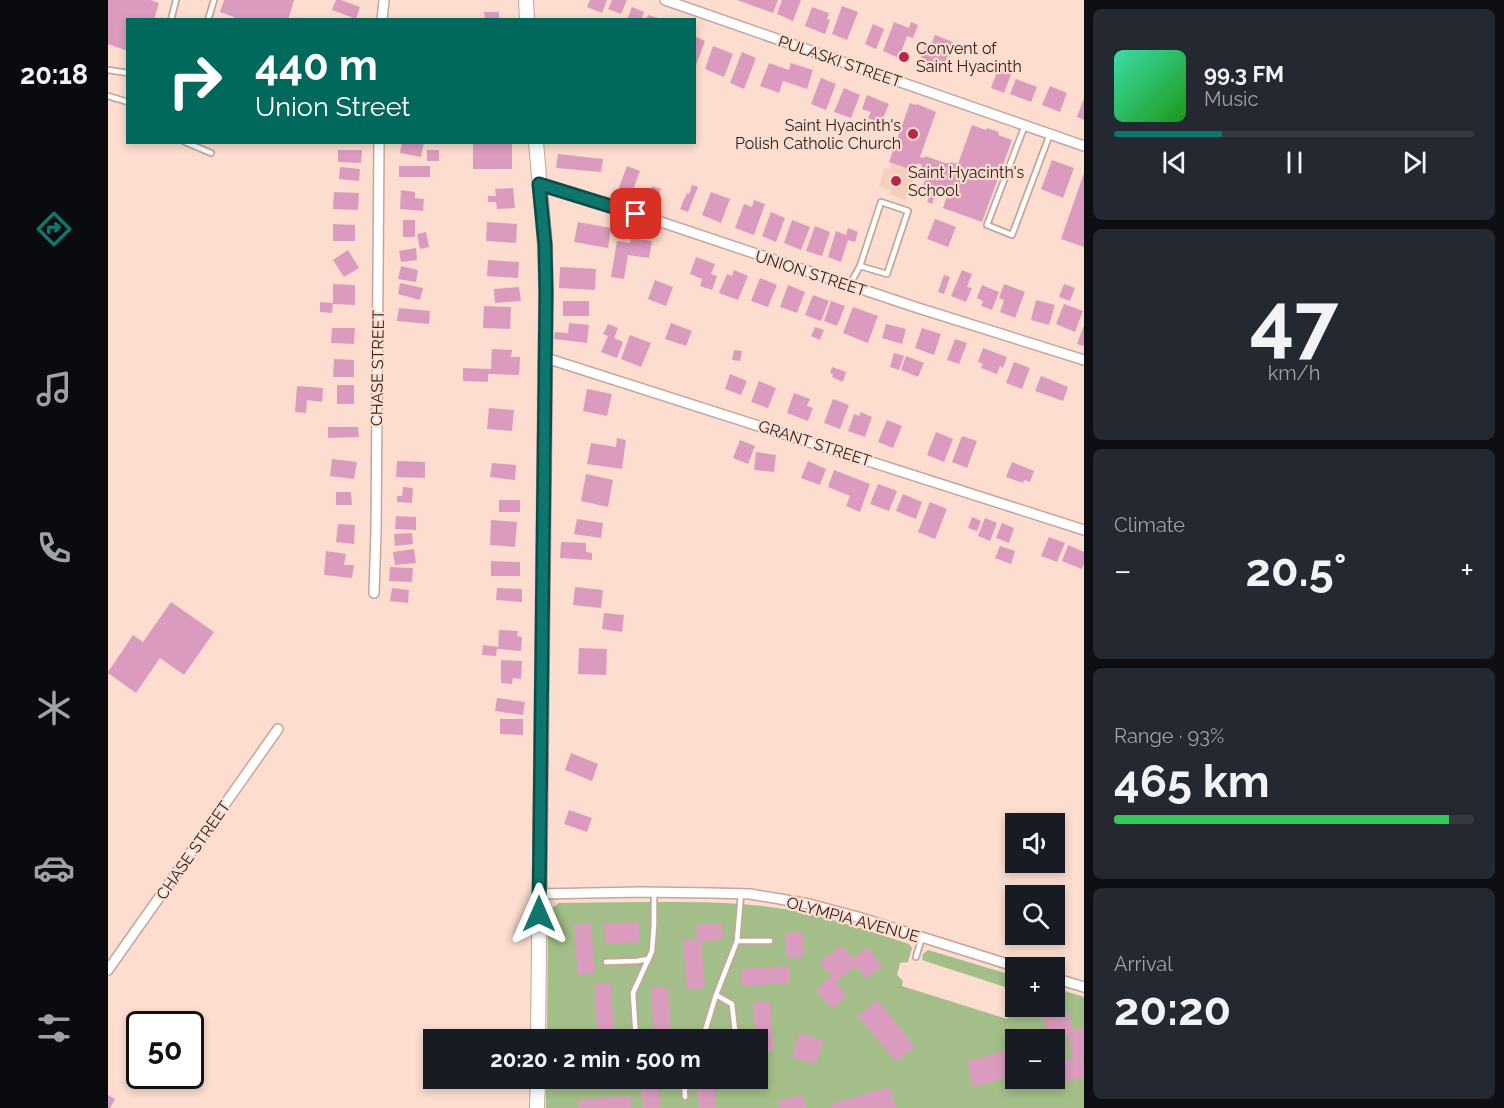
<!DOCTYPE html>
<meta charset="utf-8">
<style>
:root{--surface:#171b24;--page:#242831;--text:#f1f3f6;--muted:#9ea1a6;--line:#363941;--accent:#0f766e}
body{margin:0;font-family:Raleway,sans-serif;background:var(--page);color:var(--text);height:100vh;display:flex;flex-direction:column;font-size:22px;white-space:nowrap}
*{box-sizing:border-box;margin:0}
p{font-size:20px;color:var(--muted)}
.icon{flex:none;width:33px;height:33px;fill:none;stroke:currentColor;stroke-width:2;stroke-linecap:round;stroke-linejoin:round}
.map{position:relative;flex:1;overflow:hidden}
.details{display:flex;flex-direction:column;gap:9px;padding:9px;background:#0d0f14;width:420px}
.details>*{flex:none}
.banner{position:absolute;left:18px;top:18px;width:570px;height:126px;border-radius:0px;box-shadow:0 3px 9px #0003;background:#00695c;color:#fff;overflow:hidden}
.tools{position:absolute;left:897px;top:813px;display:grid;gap:12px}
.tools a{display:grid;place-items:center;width:60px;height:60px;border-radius:0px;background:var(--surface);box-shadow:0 3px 9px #0003;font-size:30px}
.speed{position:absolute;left:18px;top:1011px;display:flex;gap:12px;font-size:30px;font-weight:700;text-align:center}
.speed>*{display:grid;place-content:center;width:78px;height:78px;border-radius:50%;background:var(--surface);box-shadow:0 3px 9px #0003;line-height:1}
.speed .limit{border:3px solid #111;border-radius:9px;background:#fff;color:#111}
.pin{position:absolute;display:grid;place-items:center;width:51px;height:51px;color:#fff;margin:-26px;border-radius:12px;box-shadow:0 3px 9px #0006}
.me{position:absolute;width:66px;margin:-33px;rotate:0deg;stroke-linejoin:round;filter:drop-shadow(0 0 4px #0008)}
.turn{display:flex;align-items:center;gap:21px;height:126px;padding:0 30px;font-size:27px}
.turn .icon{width:78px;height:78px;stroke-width:2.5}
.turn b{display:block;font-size:42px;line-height:51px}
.big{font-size:45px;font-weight:700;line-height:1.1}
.details .tile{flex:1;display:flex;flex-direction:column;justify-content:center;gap:9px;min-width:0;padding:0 21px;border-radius:9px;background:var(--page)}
.details .dial{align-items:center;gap:0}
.dial b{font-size:78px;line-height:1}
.song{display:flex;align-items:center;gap:18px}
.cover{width:72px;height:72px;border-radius:9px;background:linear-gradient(135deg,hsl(160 70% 55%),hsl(120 70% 35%))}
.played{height:6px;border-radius:3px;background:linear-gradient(90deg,var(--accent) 30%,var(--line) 30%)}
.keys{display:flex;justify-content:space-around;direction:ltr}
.heat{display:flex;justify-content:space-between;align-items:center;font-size:33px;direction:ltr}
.charge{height:9px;border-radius:4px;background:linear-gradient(90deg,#34c759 93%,var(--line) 0)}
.trip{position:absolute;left:315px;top:1029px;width:345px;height:60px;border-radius:0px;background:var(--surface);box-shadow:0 3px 9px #0003;font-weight:700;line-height:60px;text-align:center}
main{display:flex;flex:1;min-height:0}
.tab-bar{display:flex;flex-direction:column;width:108px;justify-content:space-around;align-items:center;background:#090b0e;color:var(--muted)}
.tab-bar .icon{width:42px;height:42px}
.tab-bar .on{color:var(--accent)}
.tab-bar b{font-size:27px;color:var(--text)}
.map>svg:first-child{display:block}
.built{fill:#f5cebe}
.green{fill:#a3be88;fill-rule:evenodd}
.building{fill:#da9bbe}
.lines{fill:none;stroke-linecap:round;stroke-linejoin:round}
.service-casing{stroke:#c4a79a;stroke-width:8}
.minor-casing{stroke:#c4a79a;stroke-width:12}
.secondary-casing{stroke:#c4a79a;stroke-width:16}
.service{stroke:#fff;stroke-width:4.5}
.minor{stroke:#fff;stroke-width:9}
.secondary{stroke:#fff;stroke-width:14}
.route-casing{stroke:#0a4d48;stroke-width:15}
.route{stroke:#0f766e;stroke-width:10}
.poi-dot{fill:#b82748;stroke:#fcddcf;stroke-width:2}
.labels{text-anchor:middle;stroke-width:4.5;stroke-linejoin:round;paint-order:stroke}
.poi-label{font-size:16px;fill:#2d221d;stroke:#fcddcf;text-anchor:start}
.street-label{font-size:16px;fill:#2d221d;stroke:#fcddcf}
</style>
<main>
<nav class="tab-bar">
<b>20:18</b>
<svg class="icon on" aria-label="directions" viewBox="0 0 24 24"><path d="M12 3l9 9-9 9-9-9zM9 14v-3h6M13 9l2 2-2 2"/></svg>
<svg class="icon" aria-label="music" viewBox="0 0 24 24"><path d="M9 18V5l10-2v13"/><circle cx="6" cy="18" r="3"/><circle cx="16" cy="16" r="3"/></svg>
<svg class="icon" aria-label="phone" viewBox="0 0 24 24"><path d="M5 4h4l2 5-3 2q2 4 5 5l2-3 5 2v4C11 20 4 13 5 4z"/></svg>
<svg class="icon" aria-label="climate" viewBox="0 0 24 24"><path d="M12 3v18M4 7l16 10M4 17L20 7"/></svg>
<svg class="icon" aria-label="car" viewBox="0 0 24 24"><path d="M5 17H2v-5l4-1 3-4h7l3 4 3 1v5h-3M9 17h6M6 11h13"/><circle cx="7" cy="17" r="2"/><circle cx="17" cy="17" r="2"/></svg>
<svg class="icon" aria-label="filters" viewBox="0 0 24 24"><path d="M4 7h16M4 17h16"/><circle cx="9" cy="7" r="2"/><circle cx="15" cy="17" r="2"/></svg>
</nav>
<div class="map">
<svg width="976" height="1108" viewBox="0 0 976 1108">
<rect width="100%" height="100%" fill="#fcddcf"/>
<!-- built -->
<path class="built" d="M784 163 801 169 800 175 805 177 797 200 782 194 783 190 771 186 777 168 781 169Z"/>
<!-- green -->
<path class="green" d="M532 902C580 902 629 901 676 909 719 916 760 931 801 944L804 948 800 962 792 963 789 975 795 981 794 986 899 1019C902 1014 903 1012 909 1013L911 1007 946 1006 947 988 976 997V1108H438V1079L650 1078V1040L439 1039 440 916 444 908 451 903ZM908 1040H946V1078H908Z
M820 950 897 973 901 977 900 984 897 987 814 960 815 954Z"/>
<!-- building -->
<path class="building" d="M0 0H42L51 3 46 20H20V51L0 44Z
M116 0H186L180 20H126V17L112 12Z
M228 0H233L252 7 248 19 224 10Z
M482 0H499L494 13 479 7Z
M504 0H519L513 14 500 9Z
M629 0H670L665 13Z
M674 0H693L685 21 669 14Z
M734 6 750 12 739 40 724 34Z
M524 7 536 12 533 20H519Z
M704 7 721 13 719 19 722 20 717 34 697 26Z
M376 12H391V20H377Z
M540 15 553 19V20H538Z
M786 22 801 28 803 22 810 25 805 38 799 36 791 58 775 51Z
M765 24 776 29 768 49 757 44Z
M827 35 845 42 835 68 812 60 818 43 823 45Z
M586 36 597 41 587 68H586Z
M605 46 625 54 616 77 597 69Z
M634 52 648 58 636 89 622 83Z
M661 63 681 70 683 63 705 70 699 89 675 81 671 93 652 86Z
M892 64 905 69 896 93 883 88Z
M713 78 728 84 718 110 703 104Z
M908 79 929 87 923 102 902 94Z
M942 86 959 93 952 112 934 105Z
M736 88 752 95 743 118 726 112Z
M759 95 781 104 773 123 760 118 763 112 754 109Z
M976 98V120L969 117Z
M802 103 808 105 809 104 828 112 812 157 816 158 817 156 837 163H842V162L850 164 864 125 878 130 879 128 891 132 890 135 904 140 874 222 835 208 841 190 835 188V190L830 189 824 204 819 202 823 191 814 188 819 175 811 173 814 165 810 163 807 171 781 162Z
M294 142H316L313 157 292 153Z
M365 142H404V169H365Z
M230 150H254L253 163 230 162Z
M319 150H331V161H319Z
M450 154 495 159 493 172 448 168Z
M944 160 966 168 955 198 933 189Z
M291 166H322V177H291Z
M519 166 532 171 522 198 509 193Z
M232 167 252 169 251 181 231 179Z
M976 173V247L953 239Z
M584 185 590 187 580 212 572 209 579 193 581 194Z
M544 186 553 189 549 201 540 199Z
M405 188 407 208 389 209 388 202H380V196H388L387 189Z
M293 190 307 192V198L316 199 315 211 292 209Z
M226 192 251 193 250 210 225 209Z
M603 192 622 199 613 223 594 215Z
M646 200 657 204 646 235 627 228 636 204 644 207Z
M663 212 677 218 668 242 654 236Z
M827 219 848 227 840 247 819 239Z
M295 220H307V237H295Z
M684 220 702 227 693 250 676 243Z
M379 222 409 224 408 243 378 241Z
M470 222 503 228 500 248 466 242Z
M225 224 247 225V241H225Z
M707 226 722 232 714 256 698 251Z
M740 228 750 232 747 242 740 240 733 262 720 257 728 231 738 235Z
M318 232 321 247 312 249 309 234Z
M523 238 544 241 541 258 520 255 516 279 503 277 509 241 522 243Z
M308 248 309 260 293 262 291 251Z
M240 250 251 268 236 277 225 260Z
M588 257 607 264 603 274 609 276 604 290 592 286 594 279 582 274Z
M380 260 411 262 410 278 379 276Z
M293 266 310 270 308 282 290 279Z
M452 267 488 269 487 290 451 288Z
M626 270 640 276 630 300 611 293 619 274 624 276Z
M854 270 864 274 859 287 864 288 858 302 843 296Z
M836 275 842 277 836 294 830 292Z
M652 278 669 285 660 307 643 301Z
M547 280 565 287 558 306 540 299Z
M292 283 315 288 312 300 290 294Z
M225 284 247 285V305L225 304 224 313 212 312V302L225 303Z
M896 284 917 292 907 318 892 312 896 300 891 298Z
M956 284 967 288 962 301 951 297Z
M680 285 697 292 689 313 672 307Z
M874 285 891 292 884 310 873 306 875 301 869 298Z
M411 287 413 301 387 303 386 289Z
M705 295 721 301 713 321 697 315Z
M928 300 947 305 941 325 923 320Z
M455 301H481V316H455Z
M723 301 737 306 729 326 716 321Z
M956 304 975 311 967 332 948 324Z
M376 306 403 307 402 329 375 328Z
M745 307 770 316 760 343 735 333Z
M291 308 322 311 321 324 289 321Z
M461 323 481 325 479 343 446 339 447 332 460 333Z
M563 323 584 331 578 346 557 339Z
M500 324 510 328 506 338 515 342 509 358 493 352 500 336 495 334Z
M778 324 798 329 794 344 774 338Z
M976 325V346L969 344Z
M707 327 716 330 712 340 703 336Z
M224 328H247L246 344 223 343Z
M814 328 833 334 826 355 807 348Z
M522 335 543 343 533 367 513 359Z
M847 339 859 343 851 364 839 360Z
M875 348 899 357 895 368 892 366 889 374 873 368 875 364 870 362Z
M384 349 404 350 403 357H412L411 375 380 374V382L355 381V368L383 369Z
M626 350 634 351 632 361 624 360Z
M786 353 796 356 791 370 782 367Z
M798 356 816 363 810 377 793 370Z
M226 359 246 360V377H225Z
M906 362 922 368 914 389 898 383Z
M724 367 738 372 735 382 724 377 725 374 722 373Z
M622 374 639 381 633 395 617 389Z
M933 376 960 387 955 401 927 391Z
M651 381 668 388 660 408 643 402Z
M229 385H246V404H229Z
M189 386 215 388 214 402 199 400 198 413 187 412Z
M479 389 504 394 499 416 475 411Z
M686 393 702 399 699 406 705 408 700 421 679 413Z
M725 399 741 405 732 429 716 423Z
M381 408 406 410 404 431 379 429Z
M753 412 764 417 757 437 740 431 746 414 751 416Z
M779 420 794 426 785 448 770 442Z
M220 427H250L251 437 220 438Z
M828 432 845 439 836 462 819 455Z
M854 436 869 441 859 468 844 462Z
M509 438 518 440 514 469 479 464 483 443 508 447Z
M632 440 647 446 640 464 625 458Z
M648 452 668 455 666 472 646 470Z
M224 459 249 462 246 479 222 476Z
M289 461 317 462V478L288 477Z
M700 461 718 469 712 485 693 478Z
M904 462 926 471 922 482 916 480 915 483 898 477Z
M384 463 408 465 407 480 382 477Z
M726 470 762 484 752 512 738 506 742 496 720 487Z
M478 474 505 480 500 507 473 501Z
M770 484 789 491 781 511 762 504Z
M295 487 305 488 304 503 289 502V496H294Z
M228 492H243L244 505H228Z
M795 494 814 502 808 519 788 511Z
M391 500H412V512H391Z
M822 502 839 509 827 539 810 532Z
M288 516 308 517V530L287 529Z
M864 517 873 521 869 531 860 528Z
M877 518 889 523 882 541 870 536Z
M469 519 495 523 493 538 466 534Z
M383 520 409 522 407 547 382 545Z
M894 523 906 528 901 543 888 538Z
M230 524 247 525 246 544 228 542Z
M304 533 305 544 287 546 286 534Z
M941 537 957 543 949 562 933 556Z
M453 542 478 543V552L484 553V560L452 558Z
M960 545 976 552V564L974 569 954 561Z
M892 546 907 551 903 564 887 558Z
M306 549 308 563 287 565 285 552Z
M218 551 238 554 236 565H246L244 578 216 575Z
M383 561 412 562V576H383Z
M282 567 305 568 304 582 281 581Z
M467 587 495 590 493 608 465 605Z
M284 588 301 590 300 603 282 601Z
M389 588 414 589V602L388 600Z
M63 602 106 632 76 675 52 658 28 693 0 673V672L25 635 35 642Z
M496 613 516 615 514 632 494 629Z
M391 630 410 631 409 636 414 637 413 651 389 649 388 656 374 655 375 645 390 647Z
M471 648 499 649 498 675 470 674Z
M393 660 414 661 413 679 405 678 404 684 393 683Z
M389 698 417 702 415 715 387 711Z
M392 719H415V735L392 734Z
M463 753 490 764 484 781 457 770Z
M461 810 484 818 479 832 456 824Z
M530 922 532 942 498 944 496 924Z
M614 923 615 940 593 941 597 988 579 989 575 940 589 939 588 925Z
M483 924 487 973 470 975 466 925Z
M695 932 696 957 679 958 677 933Z
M734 945 745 959 759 947 774 966 758 979 748 966 728 982 739 996 724 1009 708 989 724 976 712 962Z
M681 966 682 983 634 986 633 969Z
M487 984H503L506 1033 489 1034Z
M560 987 563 1037 546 1038 543 988Z
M770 1000 807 1047 788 1062 750 1016Z
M662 1001 666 1051 650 1052V1040H648L645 1002Z
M960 1012 965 1030 976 1028V1056L974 1057 976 1064V1077L955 1082 950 1061 965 1058 960 1036 941 1040 936 1018Z
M691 1033 716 1041 708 1064 684 1057Z
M481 1036V1040H461V1037Z
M908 1048V1075L866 1087 859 1062Z
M463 1078H483L484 1086 463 1087Z
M533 1078H550L552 1108H535Z
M589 1078H606L608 1108H591Z
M782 1087 788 1108H724L723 1104Z
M0 1095 7 1099 2 1108H0Z
M695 1095 698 1108H672L670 1101Z
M522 1096 523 1108H471L470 1100Z"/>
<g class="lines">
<!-- service casing -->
<g class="service-casing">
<path id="service" d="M63 20 68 0
M100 20 106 0
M0 70 20 73
M0 96 20 102
M917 125 879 225 904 235 942 134
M77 142 103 153
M741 286 752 266 773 202 800 211 779 274 752 266
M629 941H662
M808 957 814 937
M498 962 529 961 541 959
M905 988 908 981
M608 995 624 1004 628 1040
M528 1040 525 993 544 951 546 925V893
M593 1040 598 1028 608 995 629 941 633 894
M576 1078 577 1097"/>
</g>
<!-- minor casing -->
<g class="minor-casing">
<path id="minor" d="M557 0 976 146
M274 20 276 0
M431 184 547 220 810 308 976 360
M438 358 976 530
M266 593 268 532 271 142
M431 894 532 892 603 893 642 894 672 899 701 904 750 917 912 968
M0 970 170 729
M946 978 976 987"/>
</g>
<!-- secondary casing -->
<g class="secondary-casing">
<path id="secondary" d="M418 0 419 20
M428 142 437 245 438 292 430 1040
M429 1108 430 1078"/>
</g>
<!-- service -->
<use href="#service" class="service"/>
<!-- minor -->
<use href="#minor" class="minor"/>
<!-- secondary -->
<use href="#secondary" class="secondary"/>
</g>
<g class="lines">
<!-- route casing -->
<g class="route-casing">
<path id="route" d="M431 914 438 292 437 245 431 184 528 214"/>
</g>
<!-- route -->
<use href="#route" class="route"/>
</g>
<!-- markers -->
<g class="poi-dot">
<circle cx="796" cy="57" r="6"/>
<circle cx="805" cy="134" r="6"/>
<circle cx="788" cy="181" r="6"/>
</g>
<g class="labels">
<!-- poi labels -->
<g class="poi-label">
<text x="808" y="54">Convent of<tspan x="808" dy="18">Saint Hyacinth</tspan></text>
<text x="793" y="131" text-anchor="end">Saint Hyacinth's<tspan x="793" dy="18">Polish Catholic Church</tspan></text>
<text x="800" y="178">Saint Hyacinth's<tspan x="800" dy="18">School</tspan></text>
</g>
<!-- street labels -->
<g class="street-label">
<text transform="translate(732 61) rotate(19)" y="6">PULASKI STREET</text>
<text transform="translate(703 273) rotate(18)" y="6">UNION STREET</text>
<text transform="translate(269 368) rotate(-89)" y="6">CHASE STREET</text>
<text transform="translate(707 443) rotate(18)" y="6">GRANT STREET</text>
<text transform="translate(85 850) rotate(-55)" y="6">CHASE STREET</text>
<text transform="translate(745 919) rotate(15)" y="6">OLYMPIA AVENUE</text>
</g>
</g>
</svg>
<div class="tools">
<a><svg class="icon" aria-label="sound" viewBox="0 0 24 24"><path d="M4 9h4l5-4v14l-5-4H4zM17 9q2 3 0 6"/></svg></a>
<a><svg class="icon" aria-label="search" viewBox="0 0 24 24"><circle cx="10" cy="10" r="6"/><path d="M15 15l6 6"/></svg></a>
<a>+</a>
<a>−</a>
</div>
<div class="speed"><div class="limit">50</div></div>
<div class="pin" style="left:528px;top:214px;background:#d93025"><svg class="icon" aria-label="arrive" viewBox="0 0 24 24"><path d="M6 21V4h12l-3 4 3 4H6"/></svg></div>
<svg class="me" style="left:431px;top:914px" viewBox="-20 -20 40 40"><path d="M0-17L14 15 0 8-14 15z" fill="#0f766e" stroke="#fff" stroke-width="4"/></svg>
<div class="trip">20:20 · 2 min · 500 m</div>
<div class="banner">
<div class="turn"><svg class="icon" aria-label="right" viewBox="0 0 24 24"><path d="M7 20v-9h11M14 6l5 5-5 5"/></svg><div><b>440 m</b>Union Street</div></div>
</div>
</div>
<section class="details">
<div class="tile">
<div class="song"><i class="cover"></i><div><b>99.3 FM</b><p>Music</p></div></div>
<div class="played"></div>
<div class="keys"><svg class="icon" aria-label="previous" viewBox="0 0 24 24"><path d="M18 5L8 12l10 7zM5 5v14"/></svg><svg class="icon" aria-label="pause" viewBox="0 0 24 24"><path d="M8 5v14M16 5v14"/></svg><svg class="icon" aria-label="next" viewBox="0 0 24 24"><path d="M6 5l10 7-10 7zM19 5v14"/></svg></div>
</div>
<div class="tile dial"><b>47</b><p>km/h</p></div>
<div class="tile"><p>Climate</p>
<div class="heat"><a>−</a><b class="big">20.5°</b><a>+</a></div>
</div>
<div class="tile"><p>Range · 93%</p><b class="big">465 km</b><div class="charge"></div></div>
<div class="tile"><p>Arrival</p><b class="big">20:20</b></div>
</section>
</main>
